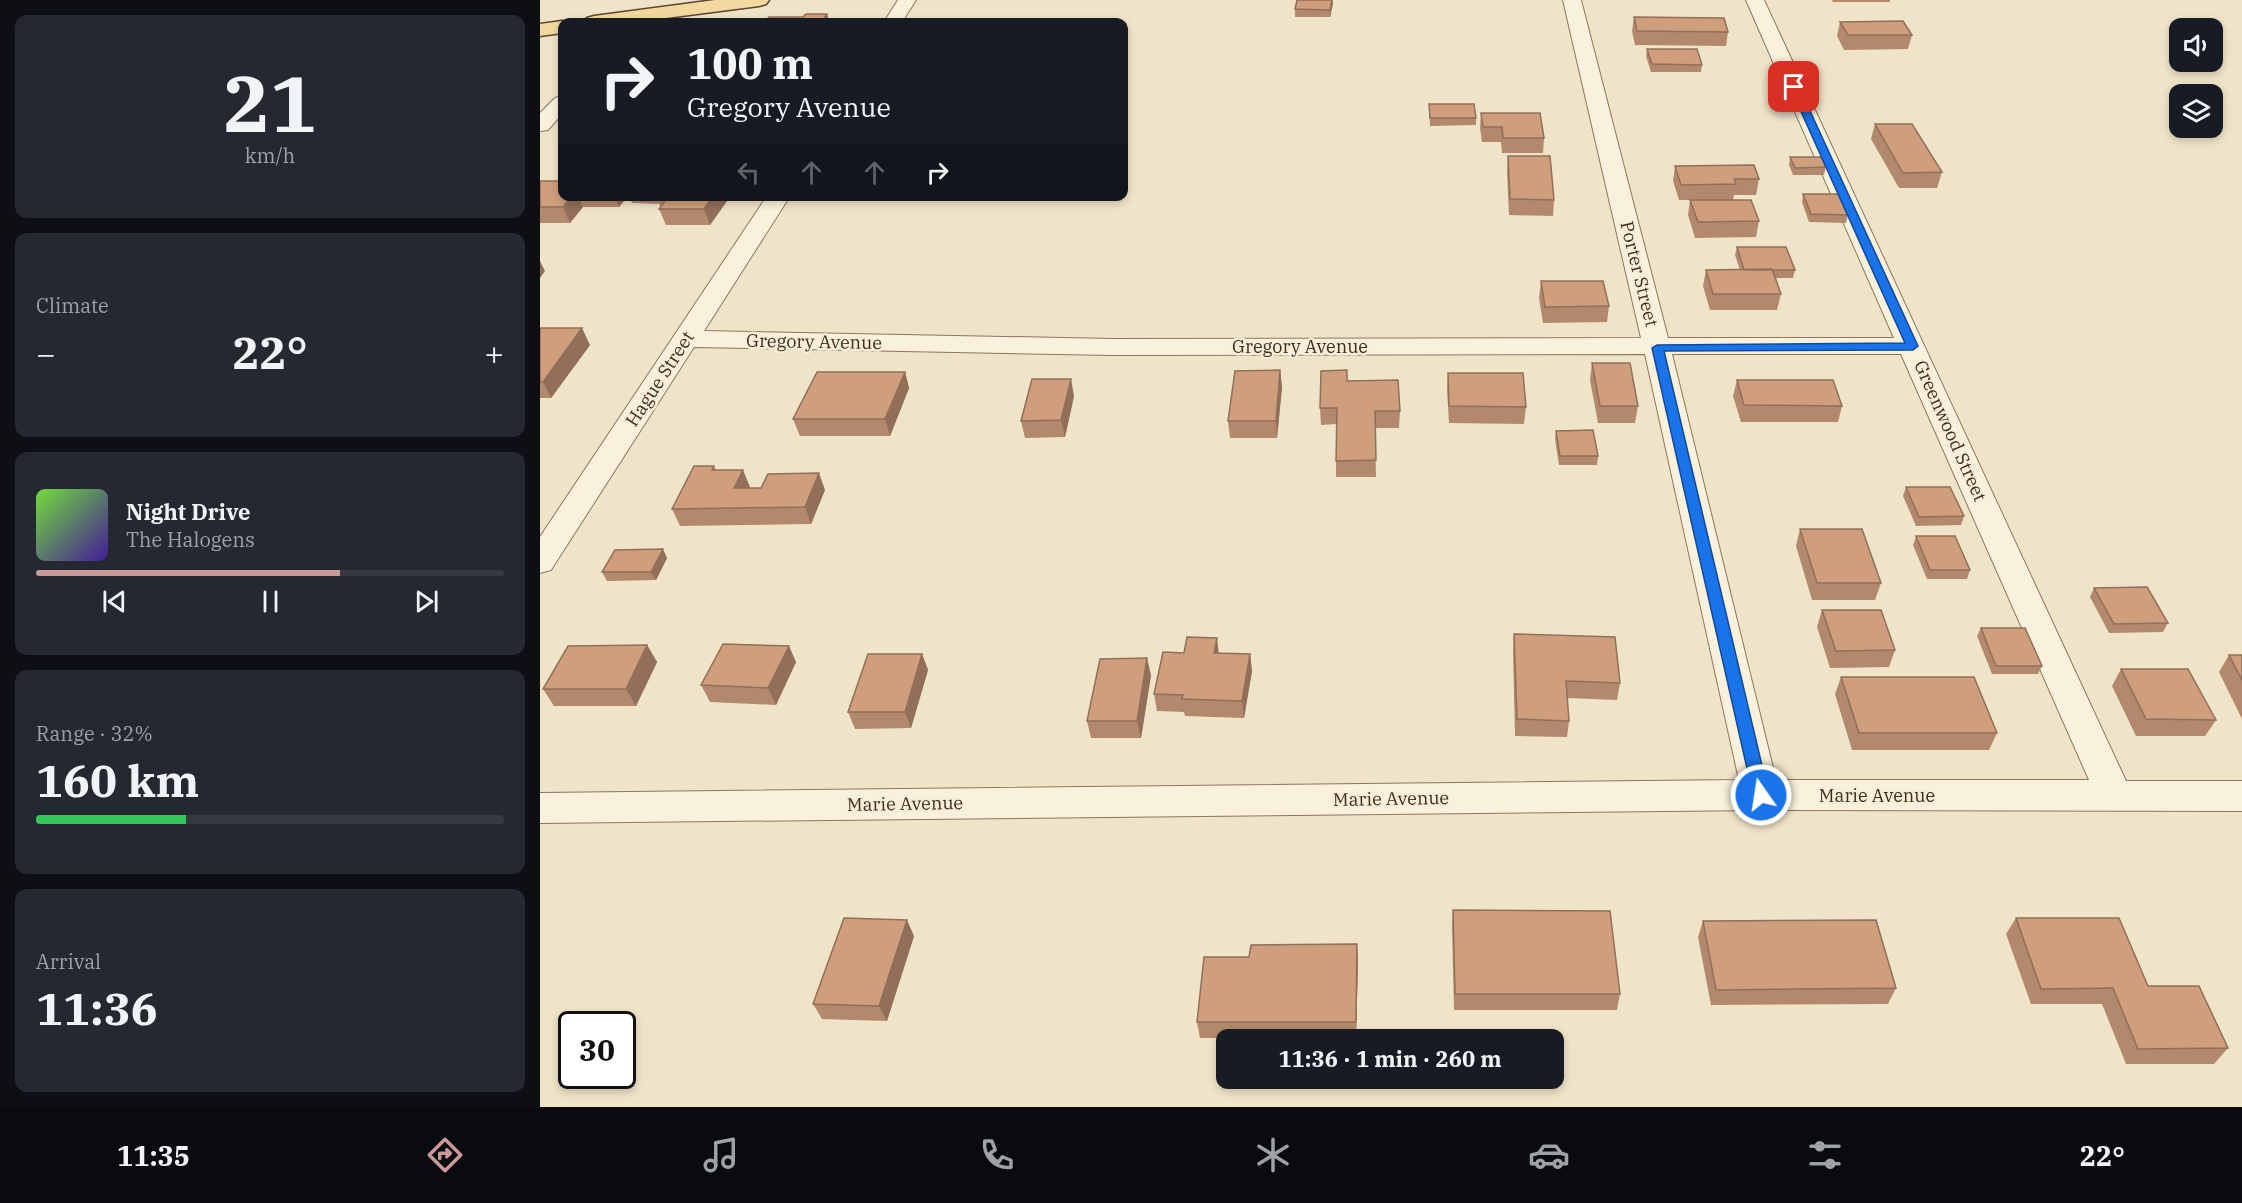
<!DOCTYPE html>
<meta charset="utf-8">
<style>
:root{--surface:#171b24;--page:#242831;--text:#f1f3f6;--muted:#9ea1a6;--line:#363941;--accent:#cc999b}
body{margin:0;font-family:"IBM Plex Serif",serif;background:var(--page);color:var(--text);height:100vh;display:flex;flex-direction:column;font-size:22px;white-space:nowrap}
*{box-sizing:border-box;margin:0}
p{font-size:20px;color:var(--muted)}
.icon{flex:none;width:33px;height:33px;fill:none;stroke:currentColor;stroke-width:2;stroke-linecap:round;stroke-linejoin:round}
.map{position:relative;flex:1;overflow:hidden}
.details{display:flex;flex-direction:column;gap:15px;padding:15px;background:#0d0f14;width:540px}
.details>*{flex:none}
.banner{position:absolute;left:18px;top:18px;width:570px;height:183px;border-radius:12px;box-shadow:0 3px 9px #0003;background:#171b24;color:var(--text);overflow:hidden}
.tools{position:absolute;left:1629px;top:18px;display:grid;gap:12px}
.tools a{display:grid;place-items:center;width:54px;height:54px;border-radius:12px;background:var(--surface);box-shadow:0 3px 9px #0003;font-size:30px}
.speed{position:absolute;left:18px;top:1011px;display:flex;gap:12px;font-size:30px;font-weight:700;text-align:center}
.speed>*{display:grid;place-content:center;width:78px;height:78px;border-radius:50%;background:var(--surface);box-shadow:0 3px 9px #0003;line-height:1}
.speed .limit{border:3px solid #111;border-radius:9px;background:#fff;color:#111}
.pin{position:absolute;display:grid;place-items:center;width:51px;height:51px;color:#fff;margin:-26px;border-radius:12px;box-shadow:0 3px 9px #0006}
.me{position:absolute;width:66px;margin:-33px;rotate:347deg;stroke-linejoin:round;filter:drop-shadow(0 0 4px #0008)}
.turn{display:flex;align-items:center;gap:21px;height:126px;padding:0 30px;font-size:27px}
.turn .icon{width:78px;height:78px;stroke-width:2.5}
.turn b{display:block;font-size:42px;line-height:51px}
.lanes{display:flex;align-items:center;height:57px;padding:0 30px;background:#0003;justify-content:center;gap:30px;direction:ltr}
.lanes .off{opacity:.35}
.big{font-size:45px;font-weight:800;line-height:1.1}
.details .tile{flex:1;display:flex;flex-direction:column;justify-content:center;gap:9px;min-width:0;padding:0 21px;border-radius:12px;background:var(--page)}
.details .dial{align-items:center;gap:0}
.dial b{font-size:78px;line-height:1}
.song{display:flex;align-items:center;gap:18px}
.cover{width:72px;height:72px;border-radius:9px;background:linear-gradient(135deg,hsl(100 70% 55%),hsl(260 70% 35%))}
.played{height:6px;border-radius:3px;background:linear-gradient(90deg,var(--accent) 65%,var(--line) 65%)}
.keys{display:flex;justify-content:space-around;direction:ltr}
.heat{display:flex;justify-content:space-between;align-items:center;font-size:33px;direction:ltr}
.charge{height:9px;border-radius:4px;background:linear-gradient(90deg,#34c759 32%,var(--line) 0)}
.trip{position:absolute;left:676px;top:1029px;width:348px;height:60px;border-radius:12px;background:var(--surface);box-shadow:0 3px 9px #0003;font-weight:800;line-height:60px;text-align:center}
.menu{display:flex;height:96px;justify-content:space-around;align-items:center;background:#090b0e;color:var(--muted)}
.menu .icon{width:42px;height:42px}
.menu .selected{color:var(--accent)}
.menu b{font-size:27px;color:var(--text)}
main{display:flex;flex:1;min-height:0}
.map>svg:first-child{display:block}
.lines{fill:none;stroke-linecap:round;stroke-linejoin:round}
.minor-casing{stroke:#8d765c;stroke-width:2}
.primary-casing{stroke:#5b4430;stroke-width:3}
.minor{fill:#faf1dc;fill-rule:evenodd}
.primary{fill:#f3d9a0;fill-rule:evenodd}
.wall{fill:#b2896c}
.shaded-wall{fill:#916f58}
.building{fill:#cf9f7d;stroke:#916f58;stroke-width:1.5}
.route{fill:#1a73e8;stroke:#114b97;stroke-width:1.5}
.labels{text-anchor:middle;stroke-width:5;stroke-linejoin:round;paint-order:stroke}
.street-label{font-size:18px;fill:#3d2e20;stroke:#f7eed8}
</style>
<main>
<section class="details">
<div class="tile dial"><b>21</b><p>km/h</p></div>
<div class="tile"><p>Climate</p>
<div class="heat"><a>−</a><b class="big">22°</b><a>+</a></div>
</div>
<div class="tile">
<div class="song"><i class="cover"></i><div><b>Night Drive</b><p>The Halogens</p></div></div>
<div class="played"></div>
<div class="keys"><svg class="icon" aria-label="previous" viewBox="0 0 24 24"><path d="M18 5L8 12l10 7zM5 5v14"/></svg><svg class="icon" aria-label="pause" viewBox="0 0 24 24"><path d="M8 5v14M16 5v14"/></svg><svg class="icon" aria-label="next" viewBox="0 0 24 24"><path d="M6 5l10 7-10 7zM19 5v14"/></svg></div>
</div>
<div class="tile"><p>Range · 32%</p><b class="big">160 km</b><div class="charge"></div></div>
<div class="tile"><p>Arrival</p><b class="big">11:36</b></div>
</section>
<div class="map">
<svg width="1702" height="1107" viewBox="0 0 1702 1107">
<rect width="100%" height="100%" fill="#f0e4c8"/>
<g class="lines">
<!-- minor casing -->
<g class="minor-casing">
<path id="minor" d="M358 0H376L362 22H344Z
M1023 0H1041L1128 338H1354L1206 0H1224L1586 781H1702V811L1221 810 0 823V793L1199 780 1105 354 573 355 154 347 11 570 0 573V537L227 196H250L164 331 573 339 1101 338ZM1132 354H1361L1549 780H1236Z
M22 96V114L8 130 0 131V113L15 98Z"/>
</g>
<!-- primary casing -->
<g class="primary-casing">
<path id="primary" d="M175 0H229L226 4 219 6 95 22H44L47 18 54 16Z
M22 21 28 22H22V33L0 36V24Z"/>
</g>
<!-- minor -->
<use href="#minor" class="minor"/>
<!-- primary -->
<use href="#primary" class="primary"/>
</g>
<!-- wall -->
<path class="wall" d="M757 0H793L790 17H755V9Z
M1292 0H1350V2H1293Z
M1094 17 1188 32 1186 46 1095 45 1092 31Z
M1300 22 1372 35 1368 49 1304 50 1297 36Z
M1107 49 1162 65 1161 72H1111L1106 56Z
M889 104 936 118V125L890 126Z
M941 113 1004 138 1003 153H962L961 142H942L940 128Z
M1335 124 1402 172 1397 188H1359L1331 139Z
M968 156 1014 200 1013 216 969 215 967 171Z
M1250 157 1286 167 1284 175H1253L1249 165Z
M1135 166 1219 179 1216 195H1194L1193 200 1219 221 1216 237 1155 238 1148 215 1150 200H1139L1133 181Z
M0 181 22 196H88L79 207H43L30 223H0Z
M1263 194 1308 215 1306 223 1269 222 1262 202Z
M89 196H185L187 201 170 225H126L119 209 121 207 119 204 92 203Z
M1197 247 1255 270 1253 278H1236L1241 294 1237 310H1170L1163 286 1166 270H1200L1195 255Z
M1001 281 1069 306 1067 322 1003 323 999 298Z
M0 328 50 345 11 398H0Z
M1052 363 1098 406 1095 423H1058L1050 380Z
M740 370 742 387 737 438H690L688 421Z
M807 370V381L860 411 859 428H835L836 477H796V424L781 425 780 408Z
M365 372 369 388 350 436H260L253 419Z
M908 373 986 407 984 424 909 423 907 390Z
M1197 380 1302 406 1298 422H1201L1193 396Z
M534 396 525 437 485 438 481 421Z
M1016 431 1058 456 1057 465H1019L1015 439Z
M174 466 176 470 210 487 209 488 285 490 271 524 140 526 132 509Z
M1366 487 1424 516 1421 525 1376 526 1363 496Z
M1260 529 1341 583 1335 600H1272L1256 546Z
M1376 536 1430 570 1427 579H1387L1373 545Z
M127 558 116 580 67 581 62 572Z
M1554 588 1628 623 1623 632 1569 633 1550 597Z
M1282 610 1355 650 1349 667 1290 668 1277 627Z
M1441 628 1502 666 1498 674H1452L1437 636Z
M974 634 1080 683 1077 700 1027 698 1029 721 1027 737 975 736 973 651Z
M107 645 117 662 96 706H14L3 689Z
M644 653 710 654 712 671 704 718 645 716 644 712 617 711 614 694Z
M382 654 388 670 371 728 315 729 308 712Z
M1689 655H1702V719L1679 672Z
M256 662 236 705 170 702 161 685Z
M1581 669 1676 720 1665 736H1596L1572 686Z
M611 675 601 738H551L547 721Z
M1301 677 1457 733 1449 750H1312L1295 694Z
M913 910 1080 994 1077 1010H914L912 926Z
M1476 918 1608 986 1688 1048 1674 1064H1586L1562 1004H1491L1466 934Z
M1163 921 1356 988 1348 1004 1171 1005 1158 937Z
M374 936 347 1021 282 1019 273 1004Z
M818 960 816 1038H660L657 1022Z"/>
<!-- shaded-wall -->
<path class="shaded-wall" d="M792 0 793 4 790 17V10Z
M287 14 290 22H281Z
M32 196H38L43 207 30 223 23 207Z
M75 196H88L79 207Z
M173 196H185L187 201 170 225 164 209Z
M0 261 5 271 0 278Z
M42 328 50 345 11 398 3 382Z
M740 370 742 387 737 438 736 421Z
M365 372 369 388 350 436 345 419Z
M531 379 534 396 525 437 521 420Z
M203 470 210 487 201 505 194 488Z
M279 473 285 490 271 524 265 507Z
M123 549 127 558 116 580 111 572Z
M677 638 679 655 674 653Z
M107 645 117 662 96 706 86 689Z
M249 646 256 662 236 705 228 688Z
M382 654 388 670 371 728 365 712Z
M710 654 712 671 704 718 702 701Z
M607 658 611 675 601 738 597 721Z
M367 920 374 936 347 1021 339 1006Z
M817 944 818 960 816 1038V1022Z"/>
<!-- building -->
<path class="building" d="M757 0H792L790 10 755 9Z
M266 14H287L281 22H225L229 17H263Z
M1094 17 1184 18 1188 32 1097 31Z
M1363 21 1372 35H1308L1300 22Z
M1107 49H1157L1162 65 1112 64Z
M889 104H934L936 118H890Z
M941 113H1000L1004 138H963L962 127H943Z
M1335 124H1372L1402 172 1363 173Z
M968 156H1010L1014 200 970 199Z
M1250 157H1281L1286 167 1255 168Z
M1214 165 1219 179H1194L1196 184 1141 185 1135 166Z
M0 181H22V196H32L23 207H0Z
M1263 194H1300L1308 215 1271 214Z
M117 196H173L164 209H119L128 197H117Z
M1150 200H1211L1219 221 1158 222Z
M1197 247H1246L1255 270H1204Z
M1232 269 1241 294H1173L1166 270Z
M1001 281H1063L1069 306 1005 307Z
M0 328H42L3 382H0Z
M1052 363H1090L1098 406H1060Z
M740 370 736 421H688L695 371Z
M807 370V381L858 380 860 411H835L836 460 796 461 797 408H780L781 371Z
M277 372H365L345 419H253Z
M908 373H983L986 407 909 406Z
M492 379H531L521 420 481 421Z
M1197 380H1293L1302 406 1204 405Z
M1053 430 1058 456H1020L1016 431Z
M154 466H174L172 470H203L194 488H221L228 474 279 473 265 507 132 509Z
M1366 487H1410L1424 516 1379 517Z
M1260 529H1322L1341 583H1277Z
M1376 536H1415L1430 570H1390Z
M123 549 111 572H62L75 550Z
M1607 587 1628 623 1574 624 1554 588Z
M1282 610H1341L1355 650 1296 651Z
M1441 628H1485L1502 666H1456Z
M974 634 1075 637 1080 683 1026 681 1029 721 977 719Z
M647 637 677 638 674 653 710 654 702 701 642 699 643 695 614 694 623 652 644 653Z
M183 644 249 646 228 688 161 685Z
M107 645 86 689H3L28 646Z
M328 654H382L365 712H308Z
M1689 655H1702V680Z
M607 658 597 721H547L560 659Z
M1581 669H1648L1676 720 1606 719Z
M1301 677H1434L1457 733H1319Z
M913 910 1070 911 1080 994H915Z
M304 918 367 920 339 1006 273 1004Z
M1476 918H1579L1608 986H1659L1688 1048 1598 1049 1573 988 1501 989Z
M1336 920 1356 988 1176 990 1163 921Z
M817 944 816 1022H657L664 957H709L711 945Z"/>
<!-- route -->
<path class="route" d="M1254 84 1259 87 1378 346 1373 350 1124 351 1229 795 1227 800 1221 802 1215 800 1213 795 1112 348 1117 345 1365 343 1250 87Z"/>
<g class="labels">
<!-- street labels -->
<g class="street-label">
<text transform="translate(1099 274) rotate(76)" y="6">Porter Street</text>
<text transform="translate(274 342) rotate(1)" y="6">Gregory Avenue</text>
<text x="760" y="353">Gregory Avenue</text>
<text transform="translate(120 379) rotate(-57)" y="6">Hague Street</text>
<text transform="translate(1410 431) rotate(66)" y="6">Greenwood Street</text>
<text x="1337" y="802">Marie Avenue</text>
<text transform="translate(851 799) rotate(-1)" y="6">Marie Avenue</text>
<text transform="translate(365 804) rotate(-1)" y="6">Marie Avenue</text>
</g>
</g>
</svg>
<div class="tools">
<a><svg class="icon" aria-label="sound" viewBox="0 0 24 24"><path d="M4 9h4l5-4v14l-5-4H4zM17 9q2 3 0 6"/></svg></a>
<a><svg class="icon" aria-label="layers" viewBox="0 0 24 24"><path d="M12 4l9 5-9 5-9-5zM3 14l9 5 9-5"/></svg></a>
</div>
<div class="speed"><div class="limit">30</div></div>
<div class="pin" style="left:1254px;top:87px;background:#d93025"><svg class="icon" aria-label="arrive" viewBox="0 0 24 24"><path d="M6 21V4h12l-3 4 3 4H6"/></svg></div>
<svg class="me" style="left:1221px;top:795px" viewBox="-20 -20 40 40"><circle r="17" fill="#1a73e8" stroke="#fff" stroke-width="3"/><path d="M0-11L8 9 0 5-8 9z" fill="#fff"/></svg>
<div class="trip">11:36 · 1 min · 260 m</div>
<div class="banner">
<div class="turn"><svg class="icon" aria-label="right" viewBox="0 0 24 24"><path d="M7 20v-9h11M14 6l5 5-5 5"/></svg><div><b>100 m</b>Gregory Avenue</div></div>
<div class="lanes"><svg class="icon off" aria-label="left" viewBox="0 0 24 24"><path d="M17 20v-9H6M10 6l-5 5 5 5"/></svg><svg class="icon off" aria-label="ahead" viewBox="0 0 24 24"><path d="M12 20V5M6 11l6-6 6 6"/></svg><svg class="icon off" aria-label="ahead" viewBox="0 0 24 24"><path d="M12 20V5M6 11l6-6 6 6"/></svg><svg class="icon" aria-label="right" viewBox="0 0 24 24"><path d="M7 20v-9h11M14 6l5 5-5 5"/></svg></div>
</div>
</div>
</main>
<nav class="menu">
<b>11:35</b>
<svg class="icon selected" aria-label="directions" viewBox="0 0 24 24"><path d="M12 3l9 9-9 9-9-9zM9 14v-3h6M13 9l2 2-2 2"/></svg>
<svg class="icon" aria-label="music" viewBox="0 0 24 24"><path d="M9 18V5l10-2v13"/><circle cx="6" cy="18" r="3"/><circle cx="16" cy="16" r="3"/></svg>
<svg class="icon" aria-label="phone" viewBox="0 0 24 24"><path d="M5 4h4l2 5-3 2q2 4 5 5l2-3 5 2v4C11 20 4 13 5 4z"/></svg>
<svg class="icon" aria-label="climate" viewBox="0 0 24 24"><path d="M12 3v18M4 7l16 10M4 17L20 7"/></svg>
<svg class="icon" aria-label="car" viewBox="0 0 24 24"><path d="M5 17H2v-5l4-1 3-4h7l3 4 3 1v5h-3M9 17h6M6 11h13"/><circle cx="7" cy="17" r="2"/><circle cx="17" cy="17" r="2"/></svg>
<svg class="icon" aria-label="filters" viewBox="0 0 24 24"><path d="M4 7h16M4 17h16"/><circle cx="9" cy="7" r="2"/><circle cx="15" cy="17" r="2"/></svg>
<b>22°</b>
</nav>
